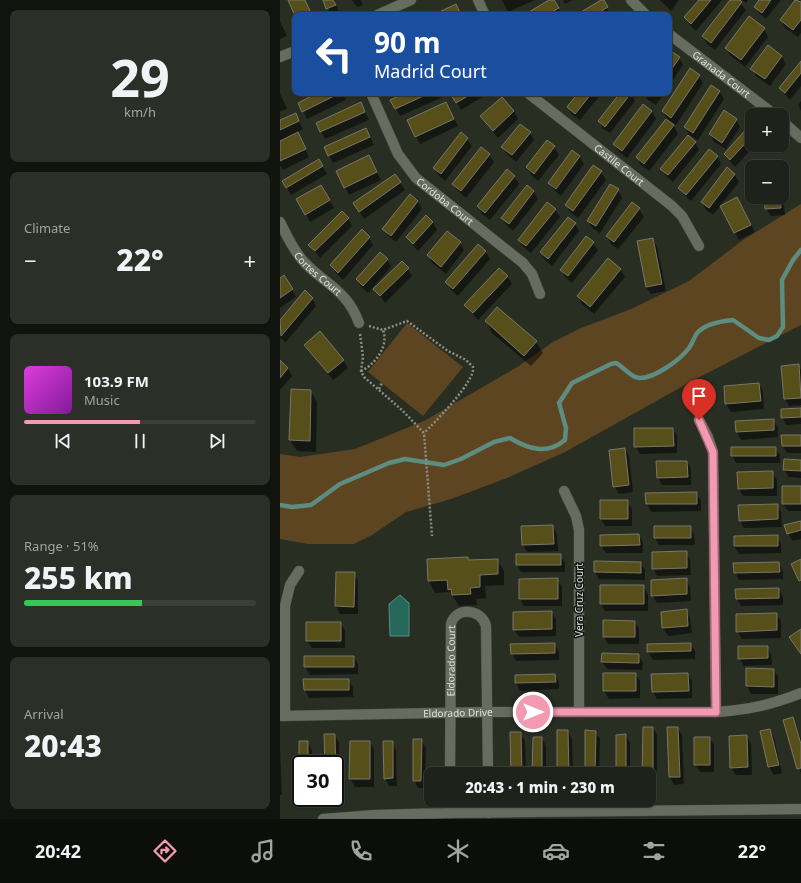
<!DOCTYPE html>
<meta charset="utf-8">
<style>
:root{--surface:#1f221a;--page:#2c2f27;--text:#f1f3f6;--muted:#a1a4a2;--line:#3c3f39;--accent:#f19ab1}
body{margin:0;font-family:"Noto Sans",sans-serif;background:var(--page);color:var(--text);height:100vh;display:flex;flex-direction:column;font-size:15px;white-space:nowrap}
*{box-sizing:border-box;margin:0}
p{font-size:13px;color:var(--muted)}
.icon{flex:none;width:22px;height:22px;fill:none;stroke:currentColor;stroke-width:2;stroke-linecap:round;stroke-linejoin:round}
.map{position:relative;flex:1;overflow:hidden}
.details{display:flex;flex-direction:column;gap:10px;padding:10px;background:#11130e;width:280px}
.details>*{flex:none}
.top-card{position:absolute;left:12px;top:12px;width:380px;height:84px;border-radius:8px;box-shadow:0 1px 3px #0004,0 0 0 1px var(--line);background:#1a4fa0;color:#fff;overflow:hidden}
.controls{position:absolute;left:465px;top:108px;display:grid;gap:8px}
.controls a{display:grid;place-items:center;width:44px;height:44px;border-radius:8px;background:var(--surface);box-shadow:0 1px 3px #0004,0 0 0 1px var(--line);font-size:20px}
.speed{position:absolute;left:12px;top:755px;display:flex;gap:8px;font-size:20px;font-weight:700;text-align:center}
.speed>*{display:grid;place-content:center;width:52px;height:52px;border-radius:50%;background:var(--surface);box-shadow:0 1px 3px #0004,0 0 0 1px var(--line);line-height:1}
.speed .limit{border:2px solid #111;border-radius:6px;background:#fff;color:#111}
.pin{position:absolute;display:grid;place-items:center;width:34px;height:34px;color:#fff;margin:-41px -17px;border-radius:50% 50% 50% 0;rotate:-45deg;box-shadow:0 0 4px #0007}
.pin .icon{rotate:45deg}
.me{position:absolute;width:44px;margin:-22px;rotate:90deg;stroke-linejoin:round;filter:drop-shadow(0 0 3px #0008)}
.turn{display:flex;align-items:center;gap:14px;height:84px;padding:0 16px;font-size:18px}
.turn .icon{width:52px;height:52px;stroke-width:2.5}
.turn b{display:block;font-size:28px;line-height:34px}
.big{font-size:30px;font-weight:800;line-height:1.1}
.details .tile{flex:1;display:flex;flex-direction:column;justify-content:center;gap:6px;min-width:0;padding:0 14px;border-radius:8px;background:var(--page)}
.details .dial{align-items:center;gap:0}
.dial b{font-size:52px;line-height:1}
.song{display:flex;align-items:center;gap:12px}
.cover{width:48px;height:48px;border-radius:6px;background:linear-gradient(135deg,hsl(300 70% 55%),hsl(290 70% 35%))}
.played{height:4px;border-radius:2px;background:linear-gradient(90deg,var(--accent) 50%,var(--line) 50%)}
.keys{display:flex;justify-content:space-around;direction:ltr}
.heat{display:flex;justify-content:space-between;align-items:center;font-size:22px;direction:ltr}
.charge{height:6px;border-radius:3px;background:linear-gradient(90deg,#34c759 51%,var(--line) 0)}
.trip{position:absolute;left:144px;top:767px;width:232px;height:40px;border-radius:8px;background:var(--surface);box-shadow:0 1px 3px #0004,0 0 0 1px var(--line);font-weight:800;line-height:40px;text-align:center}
.tab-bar{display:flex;height:64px;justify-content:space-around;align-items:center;background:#0c0e0a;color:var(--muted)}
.tab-bar .icon{width:28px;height:28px}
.tab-bar .active{color:var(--accent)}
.tab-bar b{font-size:18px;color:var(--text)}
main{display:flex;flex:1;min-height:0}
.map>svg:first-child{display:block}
.green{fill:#5d4521}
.water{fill:#246959;stroke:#5c8d80}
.shadow{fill:#0007}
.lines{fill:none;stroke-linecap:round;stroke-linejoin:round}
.stream{stroke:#5c8d80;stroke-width:4.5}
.building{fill:#574f1a;stroke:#787668}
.minor-casing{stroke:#474b42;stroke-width:11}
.tertiary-casing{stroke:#474b42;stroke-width:11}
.path{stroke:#8b8f86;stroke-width:2.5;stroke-dasharray:2 2;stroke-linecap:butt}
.minor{stroke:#666c5f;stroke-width:10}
.tertiary{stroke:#666c5f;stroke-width:10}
.route-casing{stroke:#9d6473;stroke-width:10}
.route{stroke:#f19ab1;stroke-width:7}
.labels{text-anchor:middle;stroke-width:3;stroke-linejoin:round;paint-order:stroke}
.street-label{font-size:10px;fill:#dfe2db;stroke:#131510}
</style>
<main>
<section class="details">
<div class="tile dial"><b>29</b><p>km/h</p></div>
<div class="tile"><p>Climate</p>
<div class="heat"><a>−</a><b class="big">22°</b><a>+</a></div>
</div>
<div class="tile">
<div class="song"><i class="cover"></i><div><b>103.9 FM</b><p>Music</p></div></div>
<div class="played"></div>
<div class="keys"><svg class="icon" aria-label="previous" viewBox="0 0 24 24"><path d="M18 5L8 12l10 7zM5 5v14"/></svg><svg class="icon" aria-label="pause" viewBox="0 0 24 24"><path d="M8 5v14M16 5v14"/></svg><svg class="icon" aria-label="next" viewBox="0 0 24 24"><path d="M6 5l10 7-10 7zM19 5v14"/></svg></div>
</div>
<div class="tile"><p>Range · 51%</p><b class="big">255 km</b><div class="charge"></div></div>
<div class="tile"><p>Arrival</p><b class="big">20:43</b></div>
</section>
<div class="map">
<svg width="521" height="819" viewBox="0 0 521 819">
<rect width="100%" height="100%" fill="#292e23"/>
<!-- green -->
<path class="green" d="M521 204V325L412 381 285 452 227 478 171 499 126 512 92 535 74 544H28L0 539V454L20 457 75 449 144 421 239 366 273 342 301 328 351 309 409 281 463 240Z
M127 323 183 367 143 416 88 372Z"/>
<!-- water -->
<path class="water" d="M120 595 129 603V636H110L109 604Z"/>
<!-- shadow -->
<path class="shadow" d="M9 0H25L32 15H16Z
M44 0H54L59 13 51 15Z
M72 0H81L83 5 77 7Z
M222 0H255L228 12Z
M271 0H273L282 15H246Z
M283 0H293L285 4Z
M322 0 331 15H298Z
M380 0H399L391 11Z
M420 0H442L416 31 410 25 405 17Z
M451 0H458L466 10 435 50 427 44 423 36Z
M462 0H468L466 3Z
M480 0H501L486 19 480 14 475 7Z
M517 0 521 3V33L518 37 505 28 501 20Z
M0 21 7 36 0 39Z
M484 29 488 37 465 67 450 55 446 48Z
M488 46 502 57 506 64 490 86 476 76 472 69Z
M389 55 399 57 403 65 389 86Z
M521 62V86L510 100 500 88Z
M419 76 423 83 396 125 387 119 383 111Z
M440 92 444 99 418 140 409 135 405 127Z
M0 93 7 109 0 111Z
M27 93H62L66 100 27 119 19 103 30 98Z
M127 93H161L163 97 120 116 112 100Z
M176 93H209L181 110 172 95Z
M300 93H322L300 120 292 115 288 107Z
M341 93H351L355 101 330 133 323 129 319 121Z
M364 93H384L376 105 368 100Z
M521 101V111L518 105Z
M166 103 178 126 140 144 128 121Z
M81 104 89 120 45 139 37 124Z
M364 106 372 112 376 119 347 158 339 152 334 144Z
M234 111 238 119 218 138 201 117Z
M15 114 23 129 17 132 29 157 3 170 0 165V122Z
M386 120 394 126 398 134 369 171 361 165 357 157Z
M456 120 460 127 446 149 434 142 430 134Z
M472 130V145H475L455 167 445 155Z
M250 133 254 140 236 162 227 154 222 147Z
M181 134 187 139 192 146 165 181 159 176 154 168Z
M90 137 94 145 53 163 45 148Z
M267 141 274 147 279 155 258 181 251 175 247 168Z
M415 142 419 150 393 182 386 176 381 169Z
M292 151 300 157 304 164 281 196 274 190 269 183Z
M209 154 214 162 186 198 178 191 173 184Z
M437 156 441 164 411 201 404 195 399 188Z
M39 161 47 174 11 195 3 181Z
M92 163 101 180 69 195 57 171Z
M314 166 321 172 326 180 298 218 290 212 286 205Z
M454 174 459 182 433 215 426 210 422 202Z
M115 175 125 190 84 219 79 211Z
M234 176 239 184 210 220 202 214 198 206Z
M41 186 54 208 30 222 18 199Z
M502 186 505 215 491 216 486 209 485 197H502Z
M338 190 342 198 320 233 312 228 308 221Z
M254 191 258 199 233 231 227 226 222 218Z
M130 196 138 202 142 209 116 242 108 236 104 229Z
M352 204 359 209 364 217 338 249 331 244 327 236Z
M461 205 475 232 459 240 441 206Z
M275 209 280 217 251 253 243 247 239 240Z
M68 218 72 226 40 258 30 245Z
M153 222 157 230 138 251 127 238Z
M295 224 299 231 272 266 265 260 261 252Z
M89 237 93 245 63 280 56 273 51 265Z
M373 239 377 247 386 291 371 294 366 287Z
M180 243 184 250 166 274 152 263 148 255Z
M313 243 318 250 292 283 285 277 281 270Z
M205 251 210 259 178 296 171 290 167 282Z
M107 259 111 267 88 293 81 287 77 279Z
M329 259 341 270 345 277 314 314 302 304 298 296Z
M128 269 132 276 105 303 95 289Z
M227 276 232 284 198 320 186 305Z
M0 279 12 290 16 297 0 308Z
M25 292 32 298 36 306 6 342 0 338V321Z
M206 321 256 342 263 353 251 366 212 333Z
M25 345 63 360 68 368 53 380Z
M0 362 8 368 12 376 0 390Z
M518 365 521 370V405L509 406 505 399Z
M479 384 483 392 484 409 451 412 446 404 445 387Z
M31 391 37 402 36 452 17 451 10 440Z
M521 409V424L506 425 502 417Z
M493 420 498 428V437L461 440 457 432 456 422Z
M393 429 397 436V453L360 454 355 446Z
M521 436V453H507L503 446Z
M495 448 500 455V463H456L452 456Z
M345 449 349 456 353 492 339 494 334 486Z
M521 461V478L509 477 504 470Z
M407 462 411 469V485H382L378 477Z
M492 472 497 480V496H463L459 489Z
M521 487V511H508L503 504Z
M416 493 421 501V511L371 512 367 504Z
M347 501 352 509V526H325L321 519Z
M497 505 501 512 502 527 464 528 460 521Z
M521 522V539L512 541 508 533Z
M273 526 277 534 278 551 247 552 243 545Z
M410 527 414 534 415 545H379L375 538Z
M359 535 363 543V553H326L321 546Z
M497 536 501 544V553L459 554 454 546 455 537Z
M406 552 410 560 411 575 377 576 373 568Z
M280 555 285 563V572H241L237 565Z
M187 558 189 561 217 560 224 571V585L205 586 206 598 196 599 197 605 179 606 170 592 155 593 149 581 148 560Z
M361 563 365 570V580L319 579 315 572Z
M499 563 503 571V579L459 580 455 572Z
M57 573H74L78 581V614H60L56 606Z
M277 579 282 587V606H244L240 599Z
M406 579 410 587 411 601 377 603 372 595Z
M363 586 368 594V611H325L321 604Z
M499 589 503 597V605L461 606 457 599Z
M406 611 410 618 412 633 388 636 383 628 382 613Z
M272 612 276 620V636L239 637 234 629Z
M496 614 501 621V638L462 639 457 631Z
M355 622 359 629V644H328L324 637Z
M60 623 65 630V648H32L27 641Z
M274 644 279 651V660L236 661 232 654Z
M410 644 415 651V659L373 660 368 652V645Z
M487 647 491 654 492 665 464 666 459 658Z
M358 655 363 663 362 670 327 669 322 662Z
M25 657H74L78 664V674L30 675 25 667Z
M467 669 494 670 498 677V694H471L467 686Z
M355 674 360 681V698L329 699 324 691Z
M408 674 412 681V698L377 699 373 692Z
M275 675 279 682V689L240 691 236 683V676Z
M24 680H68L73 687V697L29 698 25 690Z
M513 718 521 739V774L504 721Z
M373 728 377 735V785H369V774H363Z
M398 728 402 735 404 784 394 785 390 777Z
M489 730 494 737 502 773 494 775 489 767 481 732Z
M288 731 292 739 293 774H278Z
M315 732 320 739 319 774H306Z
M240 733 245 741 246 774H232Z
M54 735 59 742 60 792H55V764H46Z
M346 735 350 743V774H337Z
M467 736 471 744 472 775H456L451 768Z
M262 738 266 746V774H253Z
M429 738 434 745V772H420L415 765Z
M141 740 146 748 145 788H138L134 780Z
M20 742H28L32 750V764H21V786Z
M90 742 94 750V787H75L70 779Z
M112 742 116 750 117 786H109L105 778Z
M0 747 2 795H0Z"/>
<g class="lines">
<!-- stream -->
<path class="stream" d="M0 505 12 507 31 505 60 484 109 463 125 459 164 465 181 459 214 442 230 438C248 449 267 455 285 440L286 428 279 403 292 383 331 364 336 363C344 367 350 377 359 378 374 379 401 359 409 348 413 343 414 336 418 332 427 323 442 321 453 320L479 338 489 340 497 336 503 327 502 280 513 260 521 250"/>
</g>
<!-- building -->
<path class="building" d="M8 0H25L31 13 15 16Z
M43 0H53L56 5 46 9Z
M269 0H274L279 8 267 15H244Z
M321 0H324L328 7 315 15H296Z
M419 0H431L411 24 404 17Z
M450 0H460L462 2 431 43 422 36Z
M479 0H491L482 13 474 7Z
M515 0 521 2V20L513 30 500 20Z
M176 4 181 15H153Z
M469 16 485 28 461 60 445 48Z
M488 45 502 56 485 79 470 69Z
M391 51 400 57 389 73V53Z
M521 61V73L505 93 499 88Z
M410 68 420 75 391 118 382 111Z
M431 85 440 91 413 133 404 127Z
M37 93H60L22 112 18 103Z
M125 93H150L115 109 110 100Z
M174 93H193L176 103 171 95Z
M298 93H312L295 114 287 107Z
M340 93H351L325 127 318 121Z
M222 97 234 111 213 131 200 116Z
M81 102 85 112 40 132 36 123Z
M166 102 174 119 135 137 127 120Z
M363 104 372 111 342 151 333 144Z
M444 110 457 119 442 143 429 134Z
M16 113 19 121 0 130V120Z
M386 119 394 125 364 164 356 157Z
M240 124 251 132 232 155 221 147Z
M469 126 472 129V136L450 160 444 154Z
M86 128 90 137 48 156 44 147Z
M18 132 26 149 0 161V141Z
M181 132 188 138 161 174 153 168Z
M408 135 416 142 388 175 380 169Z
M267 140 275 146 254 174 246 167Z
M201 147 210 154 181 191 172 184Z
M429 149 438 156 406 195 398 188Z
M292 150 300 156 276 189 268 183Z
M89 155 97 172 64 188 56 171Z
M39 159 43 166 6 188 2 181Z
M497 163V167H481V164Z
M313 165 322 171 293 211 285 205Z
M447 167 455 174 429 208 421 202Z
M227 169 235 176 205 213 197 206Z
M115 174 121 182 79 212 73 203Z
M330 184 339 189 316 226 307 221Z
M41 185 50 200 25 215 16 199Z
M247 185 254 191 229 224 221 218Z
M130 194 138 201 111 236 102 229Z
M457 197 471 225 454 233 440 206Z
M484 197H500L501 208 485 209Z
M267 202 276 209 246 246 238 240Z
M352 202 360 208 334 242 326 236Z
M62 211 69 218 35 251 28 245Z
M146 215 153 222 133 244 126 237Z
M288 217 296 223 268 259 260 252Z
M82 229 90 237 58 273 50 265Z
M167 231 181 242 161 267 147 255Z
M306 236 314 242 288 276 280 270Z
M373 238 382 284 366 287 357 241Z
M198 244 206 251 173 289 165 282Z
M100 252 108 259 83 286 76 279Z
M328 258 341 269 310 307 297 296Z
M122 261 129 268 100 296 93 289Z
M219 268 228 276 193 313 184 305Z
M4 275 13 289 0 298V278Z
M25 290 33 298 1 336 0 320Z
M217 307 257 341 244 356 205 321Z
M40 331 64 360 48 373 24 345Z
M0 360 8 368 0 378Z
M519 364 521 398 504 399 501 366Z
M479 383 481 401 445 404 444 386Z
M11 389 31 390 30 441 9 440Z
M521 408V417L501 418V409Z
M494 419V430L456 432 455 421Z
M354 428H393L394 446 354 447Z
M501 435H521V446H502Z
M451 447H496V456H451Z
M345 448 349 485 333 487 329 450Z
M504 459 521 460V471L503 470Z
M376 461H407L408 477 377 478Z
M493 471V488L458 489 457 472Z
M502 486H521V504H502Z
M417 492V504H366L365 493Z
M320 500H348V519H320Z
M498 504V519L459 521 458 505Z
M521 521V530L507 534 504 525Z
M273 525 274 544 242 545 241 526Z
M374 526H411V538H374Z
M359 534 360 545 320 546V535Z
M498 535V546H454V536Z
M407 551V568L372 569V552Z
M236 554H281V565H236Z
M188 557V560L218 559V574L200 575V587L190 588 191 594 172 595 171 589 168 590 167 580 148 581 147 559Z
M521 559V580L519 581 511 564Z
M314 561 361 562V573L314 572Z
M499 562 500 572 454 573 453 563Z
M56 572H75L74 607 55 606Z
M278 578V599H239V579Z
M407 578V594L371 596V580Z
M320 585H364V604H320Z
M499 588V598L456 599 455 589Z
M407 609 408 626 382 628 381 612Z
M272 611V629L233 630V612Z
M497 613V630L456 632V614Z
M323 620 355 621V637H323Z
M26 622H61V641H26Z
M521 629V654L509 637Z
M275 643V653L231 654 230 644Z
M411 643V651L367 652V644Z
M458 646H488V658L458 659Z
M322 653 359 654V663L321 662Z
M24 656H74V667H24Z
M466 668 494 669V687L466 686Z
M323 673H356V691H323Z
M408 673 409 691 372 692 371 674Z
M275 674 276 682 235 683V675Z
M23 679H69V690H24Z
M513 717 521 744V768L517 769 503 720Z
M363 727H373V777H369V774H362Z
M387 727H398L400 777H389Z
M490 729 499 765 488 767 480 731Z
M277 730H288L289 774H277Z
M305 730 316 731 315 774H305Z
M230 732H241L242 774H231Z
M44 734H55L56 785 55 764H45Z
M346 734V774H336V735Z
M467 735 468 767 450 768 449 736Z
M253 737H262V774H252Z
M414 737H430V765H414Z
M133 739H142L141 781H133Z
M19 741H28V764H21V785H19Z
M70 741H90V779H69Z
M103 741H113V778L104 779Z"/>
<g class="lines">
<!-- minor casing -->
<g class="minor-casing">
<g id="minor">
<path d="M198 0 205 15"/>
<path d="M351 0 366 15"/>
<path d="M97 15 131 0"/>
<path id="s1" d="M389 34 495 115"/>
<path d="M0 57 15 51"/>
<path id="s2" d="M91 93 118 154 136 178 243 263 252 274 260 294"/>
<path id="s3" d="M248 93 392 206 402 216 419 246"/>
<path d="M502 121 521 138"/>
<path id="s4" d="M0 222C7 236 13 250 24 262 46 285 67 290 79 323"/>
<path d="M419 420 428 437 433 452 436 712"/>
<path d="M284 491 296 516 299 530V712"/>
<path id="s5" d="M0 716 207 712H436C467 710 491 705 521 693"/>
<path d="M5 716V606L10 585 19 571"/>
<path id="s6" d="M170 774 171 624C176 606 202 609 206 626L208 774"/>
<path d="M208 800 209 813"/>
<path d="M170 813V800"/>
</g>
</g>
<!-- tertiary casing -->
<g class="tertiary-casing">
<path id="tertiary" d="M43 819 95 815 170 813 521 809"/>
</g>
<!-- path -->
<path class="path" d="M89 326 103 330 127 321 168 351 186 360 193 367C196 381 154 423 144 433
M80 334 83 357 81 371 84 377 122 410 144 433 152 536
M81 371C96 364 109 345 103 330
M99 389 102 383"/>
<!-- minor -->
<use href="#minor" class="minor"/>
<!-- tertiary -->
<use href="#tertiary" class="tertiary"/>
</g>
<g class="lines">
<!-- route casing -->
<g class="route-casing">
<path id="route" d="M253 712H436L433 452 419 420"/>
</g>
<!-- route -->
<use href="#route" class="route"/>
</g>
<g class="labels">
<!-- street labels -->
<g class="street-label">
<text dy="4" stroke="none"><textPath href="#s1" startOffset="66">Granada Court</textPath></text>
<text dy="4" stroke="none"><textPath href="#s3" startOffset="116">Castile Court</textPath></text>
<text dy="4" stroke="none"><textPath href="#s2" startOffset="134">Cordoba Court</textPath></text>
<text dy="4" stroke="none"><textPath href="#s4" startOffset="65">Cortes Court</textPath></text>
<text transform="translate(299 600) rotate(-90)" y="4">Vera Cruz Court</text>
<text dy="4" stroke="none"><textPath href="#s6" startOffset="113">Eldorado Court</textPath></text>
<text dy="4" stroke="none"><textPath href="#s5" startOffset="178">Eldorado Drive</textPath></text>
</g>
</g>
</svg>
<div class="controls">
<a>+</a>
<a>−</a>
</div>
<div class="speed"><div class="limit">30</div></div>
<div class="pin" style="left:419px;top:420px;background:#d93025"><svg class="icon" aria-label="arrive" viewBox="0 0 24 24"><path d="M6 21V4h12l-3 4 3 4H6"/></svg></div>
<svg class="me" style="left:253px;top:712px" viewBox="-20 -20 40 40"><circle r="17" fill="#f19ab1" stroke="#fff" stroke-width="3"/><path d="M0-11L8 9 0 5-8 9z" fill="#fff"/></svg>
<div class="trip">20:43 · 1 min · 230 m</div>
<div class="top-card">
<div class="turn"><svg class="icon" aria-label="left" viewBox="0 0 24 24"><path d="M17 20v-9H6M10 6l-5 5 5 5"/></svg><div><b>90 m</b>Madrid Court</div></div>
</div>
</div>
</main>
<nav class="tab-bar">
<b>20:42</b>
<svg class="icon active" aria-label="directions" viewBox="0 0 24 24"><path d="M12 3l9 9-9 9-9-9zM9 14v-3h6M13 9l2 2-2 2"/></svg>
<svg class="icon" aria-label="music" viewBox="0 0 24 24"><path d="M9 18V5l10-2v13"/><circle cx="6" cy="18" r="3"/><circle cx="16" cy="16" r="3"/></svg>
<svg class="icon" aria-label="phone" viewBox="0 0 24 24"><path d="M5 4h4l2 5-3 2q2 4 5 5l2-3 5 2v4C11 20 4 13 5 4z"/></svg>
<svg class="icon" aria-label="climate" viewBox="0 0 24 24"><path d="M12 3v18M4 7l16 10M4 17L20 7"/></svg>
<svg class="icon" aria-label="car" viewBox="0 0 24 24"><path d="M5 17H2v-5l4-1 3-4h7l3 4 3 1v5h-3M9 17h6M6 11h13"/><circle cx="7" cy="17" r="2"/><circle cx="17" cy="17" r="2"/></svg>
<svg class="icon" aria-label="filters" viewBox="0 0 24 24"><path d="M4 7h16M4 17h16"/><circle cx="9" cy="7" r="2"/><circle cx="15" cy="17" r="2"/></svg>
<b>22°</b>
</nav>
